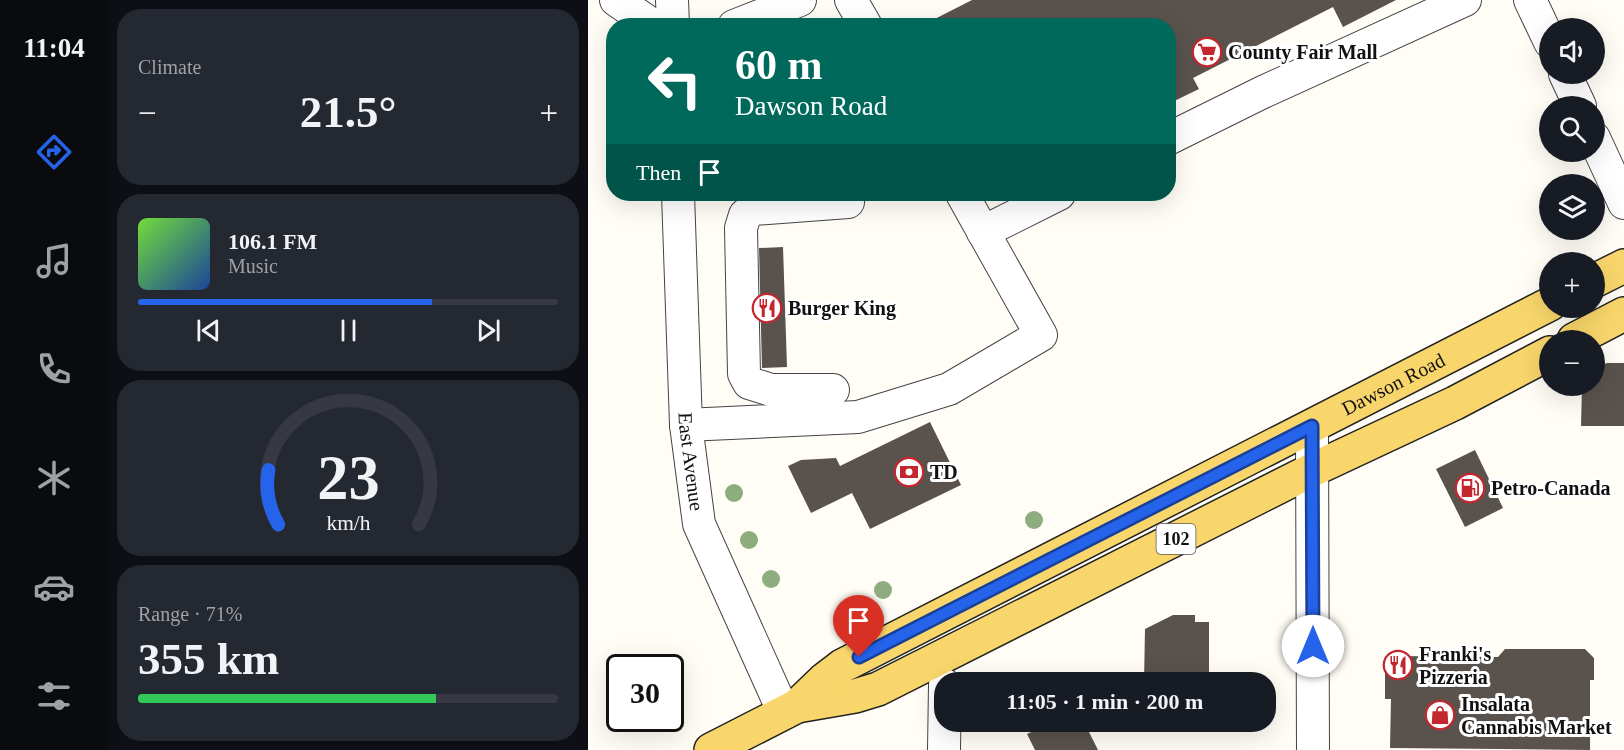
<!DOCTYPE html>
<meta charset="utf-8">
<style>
:root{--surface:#171b24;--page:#242831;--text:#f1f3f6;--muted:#9ea1a6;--line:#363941;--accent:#2563eb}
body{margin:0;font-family:"Times New Roman",serif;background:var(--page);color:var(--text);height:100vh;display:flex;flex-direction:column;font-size:22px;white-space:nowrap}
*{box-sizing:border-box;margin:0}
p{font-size:20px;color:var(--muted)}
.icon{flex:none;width:33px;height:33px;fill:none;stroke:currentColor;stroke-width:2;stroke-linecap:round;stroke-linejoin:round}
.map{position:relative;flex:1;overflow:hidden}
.sheet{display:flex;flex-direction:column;gap:9px;padding:9px;background:#0d0f14;width:480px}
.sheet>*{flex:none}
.hud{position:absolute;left:18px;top:18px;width:570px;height:183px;border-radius:24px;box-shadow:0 6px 24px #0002;background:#00695c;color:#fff;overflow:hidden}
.buttons{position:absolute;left:951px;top:18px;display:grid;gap:12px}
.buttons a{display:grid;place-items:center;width:66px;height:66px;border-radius:50%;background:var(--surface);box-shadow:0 6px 24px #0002;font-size:30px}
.speed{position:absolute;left:18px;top:654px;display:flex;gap:12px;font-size:30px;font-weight:700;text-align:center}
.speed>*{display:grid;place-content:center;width:78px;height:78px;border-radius:50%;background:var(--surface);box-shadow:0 6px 24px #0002;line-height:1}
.speed .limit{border:3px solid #111;border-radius:9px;background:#fff;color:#111}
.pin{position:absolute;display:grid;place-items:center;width:51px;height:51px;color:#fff;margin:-62px -26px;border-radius:50% 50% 50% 0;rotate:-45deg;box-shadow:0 0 6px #0007}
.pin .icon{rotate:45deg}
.me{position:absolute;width:66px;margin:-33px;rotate:0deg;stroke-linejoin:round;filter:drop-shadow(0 0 4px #0008)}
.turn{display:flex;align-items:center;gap:21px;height:126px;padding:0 30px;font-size:27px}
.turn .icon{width:78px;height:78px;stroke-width:2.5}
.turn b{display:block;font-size:42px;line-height:51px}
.then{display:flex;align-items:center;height:57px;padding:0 30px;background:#0003;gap:12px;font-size:22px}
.big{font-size:45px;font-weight:700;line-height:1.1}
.sheet .tile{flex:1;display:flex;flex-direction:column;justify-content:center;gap:9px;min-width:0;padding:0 21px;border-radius:24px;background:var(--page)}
.sheet .dial{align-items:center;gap:0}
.dial svg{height:156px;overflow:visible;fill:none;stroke:var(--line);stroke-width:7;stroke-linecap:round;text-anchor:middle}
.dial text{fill:var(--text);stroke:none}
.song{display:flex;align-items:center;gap:18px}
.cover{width:72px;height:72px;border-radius:9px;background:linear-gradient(135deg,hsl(100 70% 55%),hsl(220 70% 35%))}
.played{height:6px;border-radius:3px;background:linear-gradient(90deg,var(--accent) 70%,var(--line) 70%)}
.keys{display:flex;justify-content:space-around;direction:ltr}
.heat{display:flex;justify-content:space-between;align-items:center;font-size:33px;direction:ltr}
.charge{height:9px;border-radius:4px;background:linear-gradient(90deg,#34c759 71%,var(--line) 0)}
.trip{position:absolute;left:346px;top:672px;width:342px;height:60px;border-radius:24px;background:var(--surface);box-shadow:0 6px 24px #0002;font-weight:700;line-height:60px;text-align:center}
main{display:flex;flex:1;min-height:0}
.menu{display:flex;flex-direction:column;width:108px;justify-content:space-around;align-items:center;background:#090b0e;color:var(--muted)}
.menu .icon{width:42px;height:42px}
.menu .active{color:var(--accent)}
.menu b{font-size:27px;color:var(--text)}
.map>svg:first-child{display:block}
.building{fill:#5a524d}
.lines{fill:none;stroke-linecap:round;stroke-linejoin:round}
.minor-casing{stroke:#444;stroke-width:34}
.major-casing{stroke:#222;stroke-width:36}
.minor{stroke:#fff;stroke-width:32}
.major{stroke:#f9d66b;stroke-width:33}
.tree{fill:#8dad7f}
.route-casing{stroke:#184099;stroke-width:15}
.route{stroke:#2563eb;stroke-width:10}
.labels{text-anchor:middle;stroke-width:6;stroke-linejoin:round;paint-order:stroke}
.shield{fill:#fff;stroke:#585858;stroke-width:1.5}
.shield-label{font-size:18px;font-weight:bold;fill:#111}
.poi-label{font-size:20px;font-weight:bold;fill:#111;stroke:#fff;text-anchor:start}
.street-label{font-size:20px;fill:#111;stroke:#fff}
</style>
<main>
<nav class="menu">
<b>11:04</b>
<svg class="icon active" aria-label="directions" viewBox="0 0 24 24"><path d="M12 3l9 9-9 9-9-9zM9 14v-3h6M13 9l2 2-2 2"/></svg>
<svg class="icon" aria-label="music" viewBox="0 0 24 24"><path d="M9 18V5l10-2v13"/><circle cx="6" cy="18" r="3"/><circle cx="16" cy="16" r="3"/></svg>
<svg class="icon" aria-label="phone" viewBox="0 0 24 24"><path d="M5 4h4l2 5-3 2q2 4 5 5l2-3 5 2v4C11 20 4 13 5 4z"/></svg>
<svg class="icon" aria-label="climate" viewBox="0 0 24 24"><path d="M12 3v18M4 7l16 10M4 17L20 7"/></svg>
<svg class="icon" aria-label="car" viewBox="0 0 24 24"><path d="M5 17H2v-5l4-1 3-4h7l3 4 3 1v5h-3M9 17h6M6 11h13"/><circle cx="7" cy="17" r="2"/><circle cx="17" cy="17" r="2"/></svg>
<svg class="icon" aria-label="filters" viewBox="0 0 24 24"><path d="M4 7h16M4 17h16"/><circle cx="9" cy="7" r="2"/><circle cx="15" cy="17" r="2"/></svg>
</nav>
<section class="sheet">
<div class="tile"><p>Climate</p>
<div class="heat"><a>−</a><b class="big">21.5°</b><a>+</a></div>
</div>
<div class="tile">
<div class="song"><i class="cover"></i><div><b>106.1 FM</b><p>Music</p></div></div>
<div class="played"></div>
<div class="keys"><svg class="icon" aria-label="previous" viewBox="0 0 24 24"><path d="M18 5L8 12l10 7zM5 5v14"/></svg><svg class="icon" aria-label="pause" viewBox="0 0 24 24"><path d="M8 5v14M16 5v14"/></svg><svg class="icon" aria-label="next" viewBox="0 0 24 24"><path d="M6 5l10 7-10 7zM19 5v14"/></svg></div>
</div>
<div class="tile dial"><svg viewBox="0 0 100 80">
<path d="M14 69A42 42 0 1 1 86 69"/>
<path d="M14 69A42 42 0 0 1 9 41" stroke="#2563eb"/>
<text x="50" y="56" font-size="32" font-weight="700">23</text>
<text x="50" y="72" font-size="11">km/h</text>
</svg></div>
<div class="tile"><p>Range · 71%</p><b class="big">355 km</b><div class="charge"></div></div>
</section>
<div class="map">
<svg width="1036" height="750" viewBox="0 0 1036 750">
<rect width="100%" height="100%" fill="#fffdf5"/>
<!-- building -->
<path class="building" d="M384 0H808L755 27 745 7 605 78 611 89 580 104V26H333Z
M195 247 199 367 174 368 171 248Z
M1019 363H1036V426H993L994 386H1006V369Z
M342 422 373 485 282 529 264 493 223 513 200 466 213 460 248 458 252 466Z
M887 450 915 508 877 527 848 469Z
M585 615H607V622H621V682H556L557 629Z
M917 649H997L1006 658V680H1002V750L802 748 803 699H797V665L807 656 910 657Z
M447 722H496L510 750H447L439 734 450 729Z"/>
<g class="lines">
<!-- minor casing -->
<g class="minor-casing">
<g id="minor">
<path d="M28 0 66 26"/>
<path d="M84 0 85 26"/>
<path d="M263 0 278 26"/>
<path d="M942 0 962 42"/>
<path d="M146 26 212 0"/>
<path d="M977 74 992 106"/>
<path d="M1006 138 1036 203"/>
<path d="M580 139 675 92 877 0"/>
<path id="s1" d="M90 194 98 425 111 524 196 713"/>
<path d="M395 232 471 194"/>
<path d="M245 390H183L161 383 156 374 153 228 157 215 165 209 260 202"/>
<path d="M98 425 270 417 361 389 453 335 374 194"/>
<path d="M724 426 725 750"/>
<path d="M356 750 357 685"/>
</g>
</g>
<!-- major casing -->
<g class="major-casing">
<g id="major">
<path d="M1006 281 1036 266"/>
<path d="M986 340 1036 314"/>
<path d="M209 706 267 696 290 689 724 470 867 403 962 353"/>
<path id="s2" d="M123 750 209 706 237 679 254 666 962 304"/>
</g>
</g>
<!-- minor -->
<use href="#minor" class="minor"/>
<!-- major -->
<use href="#major" class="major"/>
</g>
<!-- trees -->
<g class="tree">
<circle cx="146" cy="493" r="9"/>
<circle cx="446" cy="520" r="9"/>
<circle cx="161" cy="540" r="9"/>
<circle cx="183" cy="579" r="9"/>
<circle cx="295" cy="590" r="9"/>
</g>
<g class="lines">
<!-- route casing -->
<g class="route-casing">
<path id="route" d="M271 657 724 426 725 646"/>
</g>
<!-- route -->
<use href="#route" class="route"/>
</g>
<!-- icons -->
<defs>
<g id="supermarket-ring" transform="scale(1.5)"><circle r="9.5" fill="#fff" stroke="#c4262e" stroke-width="1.5"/><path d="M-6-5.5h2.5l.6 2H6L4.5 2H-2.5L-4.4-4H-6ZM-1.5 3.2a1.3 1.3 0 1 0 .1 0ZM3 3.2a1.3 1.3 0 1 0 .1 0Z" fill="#c4262e"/></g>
<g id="restaurant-ring" transform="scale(1.5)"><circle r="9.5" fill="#fff" stroke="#c4262e" stroke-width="1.5"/><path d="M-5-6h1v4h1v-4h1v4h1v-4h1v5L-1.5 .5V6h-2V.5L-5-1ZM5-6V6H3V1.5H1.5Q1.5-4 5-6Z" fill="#c4262e"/></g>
<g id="bank-ring" transform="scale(1.5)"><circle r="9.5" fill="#fff" stroke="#c4262e" stroke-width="1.5"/><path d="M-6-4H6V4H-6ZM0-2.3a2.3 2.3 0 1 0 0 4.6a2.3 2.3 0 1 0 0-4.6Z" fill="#c4262e"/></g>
<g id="fuel-ring" transform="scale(1.5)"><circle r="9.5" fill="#fff" stroke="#c4262e" stroke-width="1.5"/><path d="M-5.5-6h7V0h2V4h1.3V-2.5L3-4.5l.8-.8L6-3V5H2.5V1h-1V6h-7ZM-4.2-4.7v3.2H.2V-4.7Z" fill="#c4262e"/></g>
<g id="shop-ring" transform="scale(1.5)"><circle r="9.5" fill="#fff" stroke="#c4262e" stroke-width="1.5"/><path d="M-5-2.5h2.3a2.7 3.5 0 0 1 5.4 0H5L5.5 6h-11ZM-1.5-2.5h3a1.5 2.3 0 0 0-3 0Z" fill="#c4262e"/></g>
</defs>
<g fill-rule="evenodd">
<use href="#supermarket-ring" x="619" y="52"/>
<use href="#restaurant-ring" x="179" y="308"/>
<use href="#bank-ring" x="321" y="472"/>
<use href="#fuel-ring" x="882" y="488"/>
<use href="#restaurant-ring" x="810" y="665"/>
<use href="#shop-ring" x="852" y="715"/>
</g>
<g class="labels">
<!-- shield labels -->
<rect class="shield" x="568.5" y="524" width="39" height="30" rx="4.5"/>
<g class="shield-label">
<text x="588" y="545">102</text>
</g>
<!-- poi labels -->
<g class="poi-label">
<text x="640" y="59">County Fair Mall</text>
<text x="200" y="315">Burger King</text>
<text x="342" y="479">TD</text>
<text x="903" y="495">Petro-Canada</text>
<text x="831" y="661">Franki's<tspan x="831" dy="23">Pizzeria</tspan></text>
<text x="873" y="711">Insalata<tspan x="873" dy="23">Cannabis Market</tspan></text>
</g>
<!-- street labels -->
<g class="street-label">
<text dy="7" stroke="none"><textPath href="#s2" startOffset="776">Dawson Road</textPath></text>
<text dy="7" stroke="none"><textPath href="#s1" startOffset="268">East Avenue</textPath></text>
</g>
</g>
</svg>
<div class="buttons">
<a><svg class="icon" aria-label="sound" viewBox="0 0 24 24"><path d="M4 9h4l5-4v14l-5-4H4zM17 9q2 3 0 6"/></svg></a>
<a><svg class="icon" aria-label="search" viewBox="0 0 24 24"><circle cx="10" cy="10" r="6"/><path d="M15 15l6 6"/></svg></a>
<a><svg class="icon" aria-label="layers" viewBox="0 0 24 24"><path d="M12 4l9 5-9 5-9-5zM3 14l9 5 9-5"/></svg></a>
<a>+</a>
<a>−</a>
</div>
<div class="speed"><div class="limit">30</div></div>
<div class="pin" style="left:271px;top:657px;background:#d93025"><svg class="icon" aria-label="arrive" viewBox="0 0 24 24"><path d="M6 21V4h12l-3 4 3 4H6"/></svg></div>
<svg class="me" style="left:725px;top:646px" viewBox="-20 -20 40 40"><circle r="19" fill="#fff"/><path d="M0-13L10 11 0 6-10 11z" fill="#2563eb"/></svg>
<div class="trip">11:05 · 1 min · 200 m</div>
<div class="hud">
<div class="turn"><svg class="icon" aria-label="left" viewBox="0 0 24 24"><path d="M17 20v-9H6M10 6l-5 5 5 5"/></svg><div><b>60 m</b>Dawson Road</div></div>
<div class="then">Then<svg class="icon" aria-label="arrive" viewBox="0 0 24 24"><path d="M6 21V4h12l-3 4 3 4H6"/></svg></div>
</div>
</div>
</main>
